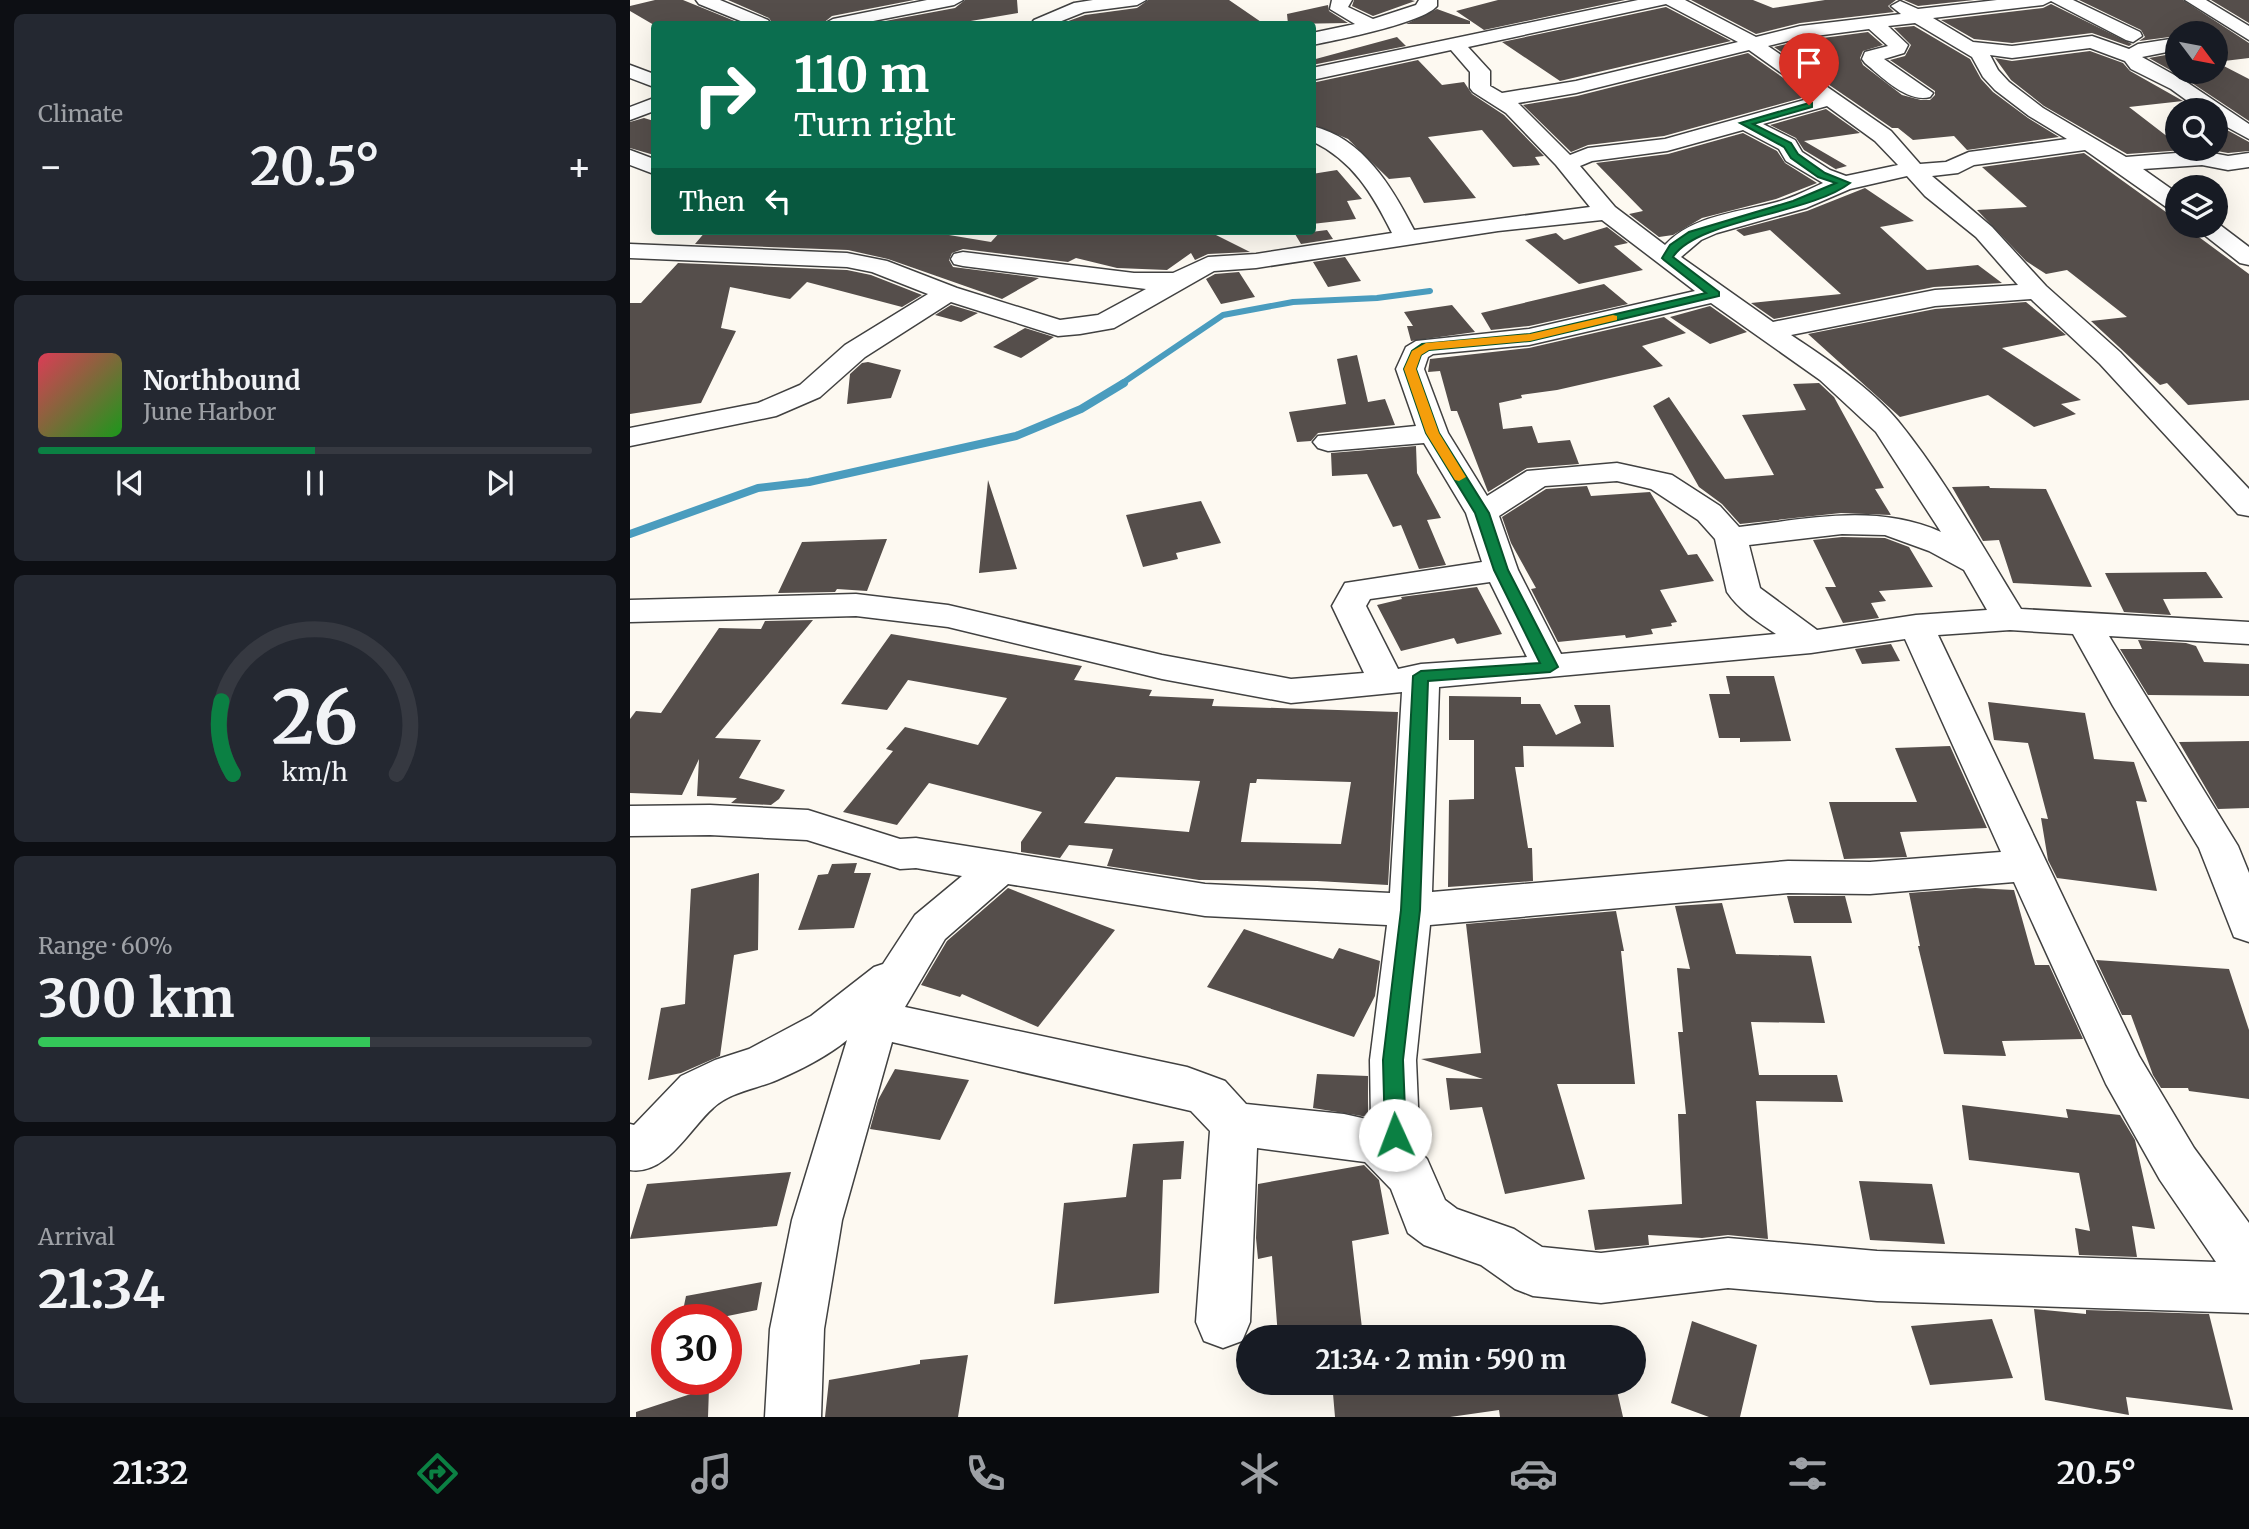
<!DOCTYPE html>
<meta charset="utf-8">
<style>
:root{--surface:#171b24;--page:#242831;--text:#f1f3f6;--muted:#9ea1a6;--line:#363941;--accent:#0b8043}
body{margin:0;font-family:Merriweather,serif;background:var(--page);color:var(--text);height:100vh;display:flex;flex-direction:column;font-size:26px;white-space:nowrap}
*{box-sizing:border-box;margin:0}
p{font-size:23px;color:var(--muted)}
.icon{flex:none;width:38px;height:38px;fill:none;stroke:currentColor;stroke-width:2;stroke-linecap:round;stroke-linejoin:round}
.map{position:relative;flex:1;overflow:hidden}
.side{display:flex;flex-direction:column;gap:14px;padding:14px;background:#0d0f14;width:630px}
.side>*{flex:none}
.top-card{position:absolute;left:21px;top:21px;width:665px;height:214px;border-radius:7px;box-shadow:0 7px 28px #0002;background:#0b6e4f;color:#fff;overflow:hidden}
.needle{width:46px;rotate:122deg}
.fabs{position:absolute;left:1535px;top:21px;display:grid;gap:14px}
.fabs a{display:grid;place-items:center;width:63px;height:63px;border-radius:50%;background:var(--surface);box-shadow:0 7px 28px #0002;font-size:35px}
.speed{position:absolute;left:21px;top:1304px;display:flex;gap:14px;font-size:35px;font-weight:700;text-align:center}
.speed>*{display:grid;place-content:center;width:91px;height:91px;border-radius:50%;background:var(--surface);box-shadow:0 7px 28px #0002;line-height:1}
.speed .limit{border:10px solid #d22;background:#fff;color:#111}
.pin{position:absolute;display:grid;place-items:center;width:60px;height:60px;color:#fff;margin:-72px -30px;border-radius:50% 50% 50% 0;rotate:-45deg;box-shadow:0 0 7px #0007}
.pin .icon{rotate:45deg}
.me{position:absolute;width:77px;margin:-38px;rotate:358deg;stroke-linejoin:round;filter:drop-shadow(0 0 5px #0008)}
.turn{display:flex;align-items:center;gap:24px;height:147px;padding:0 28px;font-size:32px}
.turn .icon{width:91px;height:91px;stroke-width:2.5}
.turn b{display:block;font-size:49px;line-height:60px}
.then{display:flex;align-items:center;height:66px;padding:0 28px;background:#0003;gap:14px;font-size:26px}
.big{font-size:52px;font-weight:700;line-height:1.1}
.side .widget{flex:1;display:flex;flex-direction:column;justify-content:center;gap:10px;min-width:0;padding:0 24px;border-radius:10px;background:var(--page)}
.side .dial{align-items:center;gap:0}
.dial svg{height:182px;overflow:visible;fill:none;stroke:var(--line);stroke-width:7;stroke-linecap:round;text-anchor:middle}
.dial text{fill:var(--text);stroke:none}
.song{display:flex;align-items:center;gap:21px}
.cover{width:84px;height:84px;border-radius:10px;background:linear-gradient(135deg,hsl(350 70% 55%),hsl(120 70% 35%))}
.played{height:7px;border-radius:4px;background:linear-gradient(90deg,var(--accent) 50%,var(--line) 50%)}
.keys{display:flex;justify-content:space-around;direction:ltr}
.heat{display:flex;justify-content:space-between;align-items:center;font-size:38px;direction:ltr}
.charge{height:10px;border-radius:5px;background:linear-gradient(90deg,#34c759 60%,var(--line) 0)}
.trip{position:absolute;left:606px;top:1325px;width:410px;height:70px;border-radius:35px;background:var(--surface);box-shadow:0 7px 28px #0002;font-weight:700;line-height:70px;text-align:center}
.tab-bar{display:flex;height:112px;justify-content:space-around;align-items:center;background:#090b0e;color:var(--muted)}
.tab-bar .icon{width:49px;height:49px}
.tab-bar .active{color:var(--accent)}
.tab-bar b{font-size:32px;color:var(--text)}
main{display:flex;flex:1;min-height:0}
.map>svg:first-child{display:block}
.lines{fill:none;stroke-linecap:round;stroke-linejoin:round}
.stream-far1{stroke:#4a9cbe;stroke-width:6}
.stream{stroke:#4a9cbe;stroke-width:8}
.building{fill:#554e4b;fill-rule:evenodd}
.minor-casing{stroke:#414141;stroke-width:3}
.minor{fill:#fff;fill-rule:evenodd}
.route{fill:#0b8043;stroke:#07532c;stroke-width:2}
.slow{fill:#f59e0b}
</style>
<main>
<section class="side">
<div class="widget"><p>Climate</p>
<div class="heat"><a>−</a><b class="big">20.5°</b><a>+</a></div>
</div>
<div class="widget">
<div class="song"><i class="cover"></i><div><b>Northbound</b><p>June Harbor</p></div></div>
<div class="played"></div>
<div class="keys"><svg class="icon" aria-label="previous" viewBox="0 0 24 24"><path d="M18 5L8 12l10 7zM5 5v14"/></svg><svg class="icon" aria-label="pause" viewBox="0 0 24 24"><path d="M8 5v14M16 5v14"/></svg><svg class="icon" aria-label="next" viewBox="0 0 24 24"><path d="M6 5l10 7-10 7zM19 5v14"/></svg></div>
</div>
<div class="widget dial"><svg viewBox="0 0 100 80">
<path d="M14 69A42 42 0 1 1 86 69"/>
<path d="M14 69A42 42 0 0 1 9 37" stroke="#0b8043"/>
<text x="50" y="56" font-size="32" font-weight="700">26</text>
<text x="50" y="72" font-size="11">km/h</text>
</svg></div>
<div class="widget"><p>Range · 60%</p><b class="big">300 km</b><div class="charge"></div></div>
<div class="widget"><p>Arrival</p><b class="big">21:34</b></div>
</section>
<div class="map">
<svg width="1619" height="1417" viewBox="0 0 1619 1417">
<rect width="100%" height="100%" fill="#fdf9f1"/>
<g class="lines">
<!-- stream-far1 -->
<path class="stream-far1" d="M491 384 593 315 663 302 747 298 800 291"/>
<!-- stream -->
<path class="stream" d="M0 534 128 488 179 482 386 436 451 409 494 383"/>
</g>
<!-- building -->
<path class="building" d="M25 0H53L112 24 24 25 0 11V6Z
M98 0H284L202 16 192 24H143L139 18Z
M335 0H387L388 13 323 24H239L325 8Z
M518 0H599L634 24H430L455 15 507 8Z
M724 0H781L785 1 743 16 722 6Z
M868 0H995L854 30 826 11Z
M1061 0H1123L1143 8 1195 0H1266L1258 6 1264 12 1170 23 1126 34Z
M1274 0H1344L1288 6Z
M1449 0H1553L1619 43V58L1586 62 1619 79V121L1556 79 1519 58 1547 53V72H1586V33H1547V36L1509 41 1515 37 1511 30Z
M1581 0H1619V23Z
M1421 4 1502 44 1499 46 1462 33 1382 43 1344 39 1311 20 1413 8Z
M698 5 699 11 718 23 658 24 657 14Z
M1036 7 1101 41 930 81 872 42Z
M807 9 840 21V24H776Z
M1284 26 1340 59 1351 79 1363 92 1398 118 1429 137 1337 150 1324 136 1283 140 1268 128H1262L1144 47 1170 41 1238 32 1253 45 1233 51 1230 58 1233 65 1272 95 1291 100H1300L1305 95V91L1260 60 1275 56 1281 45 1264 28Z
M767 37 776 46 682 65V60Z
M1460 51 1493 63 1500 71 1553 101 1499 107 1547 144V149L1555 150 1497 154 1414 106 1381 80 1365 58 1382 61Z
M1118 53 1179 96 1034 136 958 145 941 152 893 105 947 96Z
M788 60 812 85 834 82 842 94 874 115 914 156 905 157 910 165 883 167 852 130 798 137 846 198 794 203 780 177 759 179 718 139 682 124V83Z
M1196 109 1230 133 1174 141 1217 166 1206 169 1207 170 1174 150 1166 138 1140 125Z
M14 118 24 121V155L0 148V122Z
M1586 124 1619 142V151L1598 153 1587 151Z
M1113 133 1147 151 1155 163 1187 183 1146 199 1072 218 1043 235 1029 237 999 214 1013 211 966 163 1038 154Z
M1454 153 1547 220V226H1554L1619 274V400L1558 405 1537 383 1530 385 1461 321 1497 317 1437 270 1416 274 1396 261 1347 210 1397 207 1352 167Z
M707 170 732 199 717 201 726 219 682 224V174Z
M1235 188 1284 221 1250 227 1297 270 1348 265 1372 283 1304 287 1144 319 1121 303 1211 294 1140 230 1114 236 1106 230 1177 211Z
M977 227 998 243 984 246 1013 270 949 284 895 240 926 233 934 240Z
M697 230 703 239 671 244 665 234Z
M76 231H295L361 242 371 231H592L586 235 620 252 578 254 565 260 561 253 537 270 487 268 446 258 438 262 333 249 322 253 319 260 323 267 409 278 372 299 258 259 218 250 65 244Z
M715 257 731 281 698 287 683 262Z
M48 263 217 270 241 275 292 295 272 307 177 282 160 299 100 287 91 328 106 331 71 403 0 414V303H11Z
M609 272 625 297 591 304 576 279 585 274Z
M974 284 998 304 899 326 861 330 851 313Z
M1396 302 1436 335 1372 348 1451 400 1431 404 1446 414 1404 427 1358 395 1270 417 1178 334 1305 309Z
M321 305 348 313 331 322 305 315Z
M822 305 845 332 781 341 777 326H783L774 312Z
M1080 306 1117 332 1080 344 1040 317Z
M1034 317 1056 333 1012 346 1033 366 927 390 891 395 892 398 869 403 873 429 902 426 908 443 940 440 949 464 897 468 858 492 827 411H821L810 371 798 372 800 359 899 348Z
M395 328 424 337 391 358 363 347Z
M727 355 738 402 755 399 765 425 688 433 681 441 667 442 659 412 716 404 707 359Z
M238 362 271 370 261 398 217 404 220 374 232 363Z
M1189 383 1204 397 1254 488 1245 489 1261 515 1211 513 1110 524 1092 504 1069 487 1023 406 1039 397 1095 479 1144 475 1112 415 1176 410 1163 384Z
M786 446 787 473 811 518 797 520 816 565 789 569 771 525 763 527 737 474 702 476 701 453Z
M358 480 387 569 349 573Z
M957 486 961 496 1020 492 1058 555 1067 554 1084 581 1030 590 1047 622 1041 623 1042 626 1021 629 1023 634 996 638 995 635 928 642 901 589 906 588 881 543 872 517 916 489Z
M1359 486 1360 488 1416 489 1462 587 1383 583 1369 540 1353 541 1322 487Z
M571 501 591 543 546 553 548 559 513 567 496 515Z
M1212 537 1255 538 1279 547 1303 587 1249 591 1256 601 1241 603 1249 618 1213 623 1195 587H1206L1183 540Z
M257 539 237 591 207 589 205 592 148 593 172 542Z
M1576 572 1593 598 1533 599 1541 615 1494 612 1475 573Z
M847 587 872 634 827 644 824 638 771 651 747 605 772 599 771 597Z
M183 620 85 738 131 740 109 778 155 790 149 799 141 805 101 803 107 798 67 796 69 759 52 795 0 793V719L6 711 31 713 89 628 131 629 135 621Z
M261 634 452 666 444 680 522 690 519 696 584 699 582 706 768 712 758 885 687 881 569 880 477 866 483 849 439 845 430 858 391 852V842L412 812 299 783 267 825 213 812 263 751 256 749 275 727 348 745 377 698 278 680 257 710 211 704ZM486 777 570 781 559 832 454 823ZM627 779 721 782 711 844 611 842 620 783H626Z
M1508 640 1556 643 1566 646 1574 662 1619 664V696L1518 695 1490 649H1512Z
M1261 644 1270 661 1232 664 1225 649Z
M1096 676H1144L1161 741 1110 742V738H1089L1079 694H1100Z
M819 696 891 697V704H910L926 735 951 723 944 705H980L984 747 893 746 894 767H885L898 848H902L903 881 818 887 819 800 844 799V740H819Z
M1358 702 1455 713 1464 759 1504 762 1517 802 1506 801 1527 891 1427 878 1418 860 1411 818 1418 819 1398 743 1364 740Z
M1619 741V808L1588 809 1549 742Z
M1320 746 1357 828 1270 832 1277 857 1214 859 1199 802H1287L1265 748Z
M227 863 224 873H241L224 928 168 930 188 875 198 874 202 864Z
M129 873 128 950 104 955 90 1056 51 1073 18 1080 31 1008 55 1004 61 889Z
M378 888 485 930 408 1027 332 994 330 997 291 985 317 941Z
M1345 888 1384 890 1405 965H1419L1453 1039 1372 1041 1376 1056 1314 1054 1288 946H1290L1279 893Z
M1157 896H1215L1222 923H1164Z
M1092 903 1106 954 1181 956 1195 1023 1121 1022 1129 1075H1207L1213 1102 1126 1101 1138 1239 1098 1235 1072 1238 1018 1235 1019 1245 965 1250 958 1210 1052 1204 1048 1114H1056L1048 1032H1053L1047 968 1060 969 1045 906Z
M986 911 994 951H991L1005 1084H927L955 1179 875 1194 852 1107 820 1110 816 1078 853 1079 791 1059 851 1053 836 924Z
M614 929 703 959 709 948 750 961 745 996 724 1037 577 987Z
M1466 960 1599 969 1619 1030V1099L1559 1091 1558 1088H1531L1523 1075 1501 1015H1492Z
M265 1069 339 1080 310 1140 240 1129 248 1100Z
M687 1074 738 1076V1117L683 1108Z
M1332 1105 1438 1118 1436 1109 1490 1115 1505 1140 1525 1229 1502 1226 1507 1257 1449 1255 1445 1228 1460 1231 1449 1173 1339 1160Z
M554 1141 551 1179 533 1180 529 1293 424 1304 434 1203 496 1197 503 1144Z
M734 1165 749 1180 759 1234 722 1241 733 1337H648L642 1256 628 1259 626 1238 628 1184Z
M161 1172 147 1226 0 1239 17 1184Z
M1229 1181 1302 1184 1315 1244 1240 1240Z
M132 1282 127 1310 78 1320H51L56 1296Z
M1404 1309 1456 1314V1310L1579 1314 1603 1410 1496 1397 1499 1415 1415 1400Z
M1362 1319 1383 1378 1300 1385 1281 1326Z
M1062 1321 1127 1345 1110 1417H1079L1041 1403Z
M338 1355 328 1417H195L199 1380 290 1364V1360Z
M702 1382H985L993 1417H870L869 1410 820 1417H705Z
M79 1388 78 1417H6V1412Z"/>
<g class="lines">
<!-- minor casing -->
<g class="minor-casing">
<path id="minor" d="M66 0H90L138 20 141 24H118L69 4Z
M297 0H333L324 5 228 24H194L203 19Z
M463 0H516L507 5 454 12 424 24H401L404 20 444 3Z
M702 0H722L718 7 743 19 786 5 789 0H807V6C793 23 707 40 682 45V33L725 24 700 9Z
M1008 0H1055L1126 37 1170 26 1271 14 1261 6 1270 1 1288 9 1367 0H1443L1510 32 1512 36 1503 42 1496 40 1421 1 1413 5 1303 18 1343 42 1382 46 1462 36 1499 49 1508 44 1547 38V50L1512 57 1555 81 1619 124V139L1586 121V110H1570L1541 89 1501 69 1495 61 1460 48 1382 58 1360 55 1368 70 1379 82 1413 108 1496 157 1572 151 1598 156 1619 153V167L1598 170 1572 165 1513 169 1547 193V211L1539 209 1455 150 1344 165 1328 173 1302 176 1362 227 1416 286 1490 352 1619 489V516L1608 514 1470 364 1401 299 1305 306 1161 335C1196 358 1242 389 1268 421 1315 479 1352 546 1391 609L1619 622V644L1479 636 1608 846 1619 873V942L1604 937 1569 848 1483 706 1443 634 1380 630 1308 635 1509 1056 1564 1148 1619 1223V1313L1247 1301 1098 1288 971 1303 903 1296 885 1289 851 1265 794 1245 778 1233 761 1189 735 1162 627 1148 620 1322 612 1341 593 1348 574 1341 566 1322 580 1131 561 1111 262 1042 212 1220 194 1329 191 1417H135L140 1329 162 1220 217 1040C198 1056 170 1070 147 1080 126 1089 100 1092 83 1108 60 1128 36 1176 0 1170V1124L4 1125 51 1076 85 1060 119 1049 181 1016 244 967 253 964 285 915 332 876 286 868 270 869 177 840 80 835 0 836V806L80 805 178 810 270 839 286 838 575 884 760 893 772 692 661 703 532 679 318 627 226 616 0 622V600L226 594 318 605 532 655 661 679 734 673 702 606 715 583 852 562 836 513 794 443 698 451 688 448 683 442 688 436 786 426 766 369 776 347 786 341 899 329 1065 291 972 220 868 231 626 268 584 271 484 328 450 334 428 336 321 302 235 357 190 397 146 416 0 446V428L128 403 170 385 215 345 298 294 242 272 217 267 0 258V244L217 253 257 261 327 288 430 320 468 315 516 289 333 266 324 264 321 259 324 254 333 252 504 273H543L578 257 626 254 762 233C742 193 723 161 682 141V126C733 138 762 187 784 230L960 207 926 165 876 113 843 92 840 88V72L821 50 682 80V68ZM1036 4 1108 42 946 81 872 93 860 86V71L838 47ZM1285 23 1342 57 1353 77 1365 90 1399 116 1437 139 1339 152 1316 162 1290 164 1261 131 1138 46 1170 38 1239 29 1258 46 1235 52 1232 59 1235 63C1252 77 1277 103 1300 97L1303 93 1254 59 1274 53 1278 45 1258 26ZM1119 50 1185 97 1035 139 958 148 940 155 888 103 946 93ZM1197 106 1245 141 1268 165 1216 176 1200 170 1172 152 1165 140 1133 124ZM1113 130 1149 149 1156 161 1193 183C1178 190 1164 197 1147 202 1111 212 1062 215 1035 245L985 207 950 166 962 161 1037 151ZM1277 176 1295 196 1346 237 1388 285 1305 290 1143 322 1051 257 1071 240 1087 233 1176 208 1220 189ZM1081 303 1190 380 1246 432 1311 532C1246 503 1177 519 1109 527L1090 506 1042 475 987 463 897 471 857 496 818 433 794 369 798 357 803 354 899 345ZM987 481 1021 489 1068 520 1085 539 1097 592C1109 610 1128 622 1146 634L931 654 888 570 869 516 915 486ZM1212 534 1255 535 1299 551 1334 570 1357 610 1286 615 1187 630 1130 588 1119 545ZM860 582 897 657 791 664 768 669 736 606 740 599ZM1275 639 1371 852 1240 862 1158 861 802 892 809 687 1181 653ZM1384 882 1476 1084 1530 1180 1586 1262 1247 1251 1098 1238 971 1253 912 1247 884 1229 827 1209 815 1200 797 1159 790 1152 786 1060 800 925 1158 893 1240 894ZM378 884 575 916 757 925 740 1060 741 1120 714 1114 616 1104 595 1081 557 1067 275 1007 315 939Z
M1555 0H1576L1619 26V40Z
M0 65 24 74V87L0 78Z
M24 98V111L0 120V107Z
M0 150 24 159V174L0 165Z
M1586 222 1619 247V265L1610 263 1563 226H1586Z"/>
</g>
<!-- minor -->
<use href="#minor" class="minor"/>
</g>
<!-- route -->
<path class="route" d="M1179 103H1182V107L1123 124 1161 143 1168 154 1195 173 1220 183C1180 214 1066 220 1043 257L1089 292V296L900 341 799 350 791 355 786 369 809 433 859 513 878 570 928 667 920 672 798 681 790 910 773 1060 776 1135 772 1141 765 1144 758 1141 755 1135 753 1060 771 910 783 676 791 671 910 663 864 570 845 513 796 433 774 369 782 351 792 344 900 334 1076 293 1034 260 1032 258 1040 245 1059 232 1163 201 1206 183 1188 177 1161 158 1154 147 1110 123Z"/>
<!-- slow -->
<path class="slow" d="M983 315 987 316V320L900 341 799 350 791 355 786 369 809 433 836 477 829 481 825 480 796 433 774 369 782 351 796 343 900 334Z"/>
</svg>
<div class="fabs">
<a><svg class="needle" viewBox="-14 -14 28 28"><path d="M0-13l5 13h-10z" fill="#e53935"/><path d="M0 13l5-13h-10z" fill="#9ea1a6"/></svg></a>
<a><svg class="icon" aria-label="search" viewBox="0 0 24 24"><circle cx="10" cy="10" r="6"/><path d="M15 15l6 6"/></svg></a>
<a><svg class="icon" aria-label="layers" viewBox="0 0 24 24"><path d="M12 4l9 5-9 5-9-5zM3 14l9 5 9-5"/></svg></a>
</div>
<div class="speed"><div class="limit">30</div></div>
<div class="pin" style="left:1179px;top:105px;background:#d93025"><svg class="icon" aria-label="arrive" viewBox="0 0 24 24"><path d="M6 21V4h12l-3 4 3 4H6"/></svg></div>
<svg class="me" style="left:765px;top:1135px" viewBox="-20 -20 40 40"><circle r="19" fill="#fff"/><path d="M0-13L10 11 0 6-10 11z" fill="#0b8043"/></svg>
<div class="trip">21:34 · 2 min · 590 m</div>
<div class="top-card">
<div class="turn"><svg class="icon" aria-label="right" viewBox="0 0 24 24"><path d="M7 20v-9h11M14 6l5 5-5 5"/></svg><div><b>110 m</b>Turn right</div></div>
<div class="then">Then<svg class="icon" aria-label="left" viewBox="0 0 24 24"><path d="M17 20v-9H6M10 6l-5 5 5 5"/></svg></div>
</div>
</div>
</main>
<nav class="tab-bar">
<b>21:32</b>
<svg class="icon active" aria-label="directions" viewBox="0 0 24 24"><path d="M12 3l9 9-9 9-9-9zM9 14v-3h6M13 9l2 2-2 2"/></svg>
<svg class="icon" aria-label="music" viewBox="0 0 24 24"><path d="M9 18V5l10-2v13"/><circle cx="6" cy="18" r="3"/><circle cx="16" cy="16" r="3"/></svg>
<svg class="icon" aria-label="phone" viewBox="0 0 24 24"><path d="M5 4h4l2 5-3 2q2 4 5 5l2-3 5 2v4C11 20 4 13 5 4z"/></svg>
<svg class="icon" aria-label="climate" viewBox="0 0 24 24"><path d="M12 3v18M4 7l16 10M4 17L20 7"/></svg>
<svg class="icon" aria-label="car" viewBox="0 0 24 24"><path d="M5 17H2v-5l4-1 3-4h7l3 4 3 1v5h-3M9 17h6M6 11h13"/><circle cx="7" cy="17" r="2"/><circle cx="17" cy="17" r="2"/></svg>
<svg class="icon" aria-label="filters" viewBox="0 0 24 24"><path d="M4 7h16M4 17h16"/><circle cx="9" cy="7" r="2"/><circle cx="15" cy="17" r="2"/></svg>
<b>20.5°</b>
</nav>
